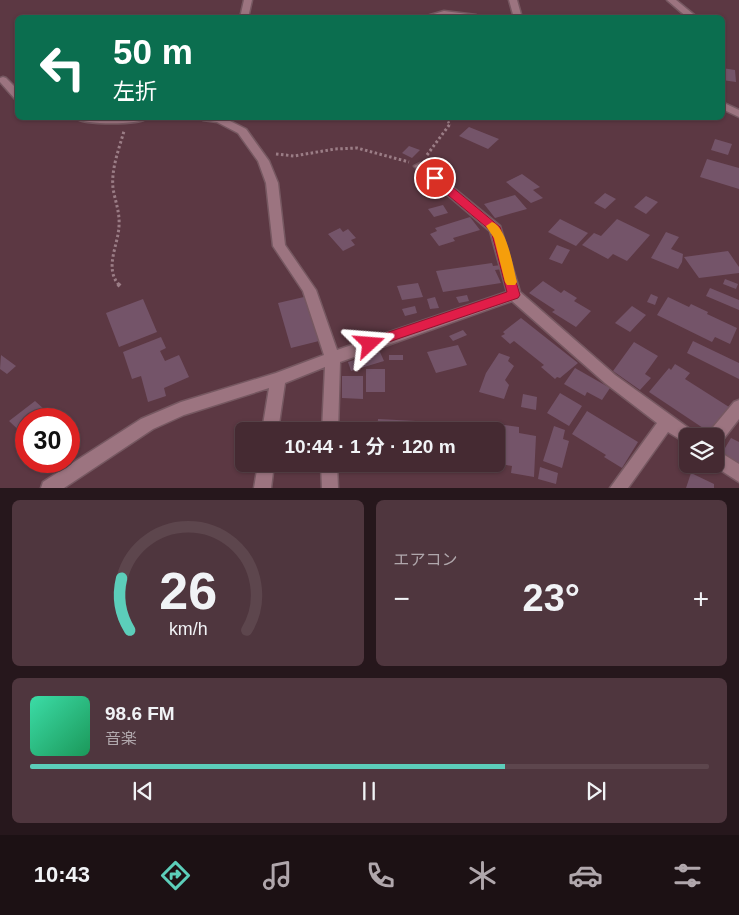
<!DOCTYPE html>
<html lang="ja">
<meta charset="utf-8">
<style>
:root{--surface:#452a32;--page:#4f363e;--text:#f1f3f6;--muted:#b0a7ac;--line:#5d464d;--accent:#5cceba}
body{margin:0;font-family:Helvetica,"Noto Sans JP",sans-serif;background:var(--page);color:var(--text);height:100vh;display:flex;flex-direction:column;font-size:19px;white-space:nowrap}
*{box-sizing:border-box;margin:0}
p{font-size:16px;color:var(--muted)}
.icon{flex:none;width:28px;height:28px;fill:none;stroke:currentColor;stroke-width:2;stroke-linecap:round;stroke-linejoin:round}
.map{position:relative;height:488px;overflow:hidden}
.panel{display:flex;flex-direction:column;gap:12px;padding:12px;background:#26171c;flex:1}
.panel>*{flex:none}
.hud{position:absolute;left:15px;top:15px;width:710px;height:105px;border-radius:8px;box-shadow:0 1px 4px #0004,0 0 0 1px var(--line);background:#0b6e4f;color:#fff;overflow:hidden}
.tools{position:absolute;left:679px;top:428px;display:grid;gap:10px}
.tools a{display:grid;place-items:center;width:45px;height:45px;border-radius:8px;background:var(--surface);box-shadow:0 1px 4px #0004,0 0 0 1px var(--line);font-size:25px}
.speed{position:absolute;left:15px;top:408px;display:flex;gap:10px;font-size:25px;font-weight:700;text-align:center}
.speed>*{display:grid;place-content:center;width:65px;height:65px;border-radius:50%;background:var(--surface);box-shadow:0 1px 4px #0004,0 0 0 1px var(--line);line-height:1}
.speed .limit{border:8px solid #d22;background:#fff;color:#111}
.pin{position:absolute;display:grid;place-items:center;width:42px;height:42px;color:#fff;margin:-21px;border:2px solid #fff;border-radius:50%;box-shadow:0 1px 5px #0007}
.me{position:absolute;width:55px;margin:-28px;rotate:71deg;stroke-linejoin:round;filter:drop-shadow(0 0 4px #0008)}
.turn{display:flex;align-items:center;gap:18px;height:105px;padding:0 15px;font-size:22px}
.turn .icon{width:65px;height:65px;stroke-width:2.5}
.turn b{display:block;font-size:35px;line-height:42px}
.big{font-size:38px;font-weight:700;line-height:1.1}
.panel .widget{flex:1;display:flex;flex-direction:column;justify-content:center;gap:8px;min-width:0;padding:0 18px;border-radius:8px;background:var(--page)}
.panel .dial{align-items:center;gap:0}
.dial svg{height:130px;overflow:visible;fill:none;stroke:var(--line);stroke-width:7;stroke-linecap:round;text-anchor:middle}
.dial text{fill:var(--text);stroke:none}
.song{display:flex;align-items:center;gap:15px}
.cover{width:60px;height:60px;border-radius:8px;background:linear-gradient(135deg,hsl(160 70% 55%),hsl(150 70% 35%))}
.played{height:5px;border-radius:2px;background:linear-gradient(90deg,var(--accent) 70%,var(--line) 70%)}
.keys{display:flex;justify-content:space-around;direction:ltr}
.heat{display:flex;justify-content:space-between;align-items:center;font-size:28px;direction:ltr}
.panel .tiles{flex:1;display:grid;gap:12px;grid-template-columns:1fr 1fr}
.widget:last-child{grid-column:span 2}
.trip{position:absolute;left:235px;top:422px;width:270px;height:50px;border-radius:8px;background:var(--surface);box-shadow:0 1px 4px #0004,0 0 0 1px var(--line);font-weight:700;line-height:50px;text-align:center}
.dock{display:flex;height:80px;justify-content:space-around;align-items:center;background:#1c1114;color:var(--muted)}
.dock .icon{width:35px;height:35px}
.dock .active{color:var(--accent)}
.dock b{font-size:22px;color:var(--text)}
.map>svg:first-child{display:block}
.building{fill:#745469}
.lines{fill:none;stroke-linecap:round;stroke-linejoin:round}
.street-casing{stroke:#765861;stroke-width:3}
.path-far2{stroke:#9b7d86;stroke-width:2.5;stroke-dasharray:2 2;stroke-linecap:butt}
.path-far1{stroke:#9b7d86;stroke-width:3;stroke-dasharray:2.5 2.5;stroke-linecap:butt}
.path{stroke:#9b7d86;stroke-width:4;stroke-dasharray:3 3;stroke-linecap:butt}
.street{fill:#9c7480;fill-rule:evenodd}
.route{fill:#e11d48;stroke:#92132f}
.slow{fill:#f59e0b}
</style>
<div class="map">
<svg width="739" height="488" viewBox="0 0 739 488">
<rect width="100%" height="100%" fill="#5c3843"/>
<!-- building -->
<path class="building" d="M722 68 735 70 736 82 722 80Z
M469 127 499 139 488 149 459 136Z
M715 139 732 144 728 155 711 150Z
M409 146 420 150 412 158 402 153Z
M707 159 739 168V189L700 177Z
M522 174 540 187 533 190 543 198 531 203 506 182Z
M605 193 616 199 605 209 594 203Z
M515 195 527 209 495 218 484 204Z
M646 196 658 202 646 214 634 207Z
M443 205 448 213 434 217 428 209Z
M470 217 480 230 453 238 455 241 439 246 430 234 437 231 435 228Z
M560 219 588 233 576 246 548 232Z
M617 219 650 235 627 261 613 254 608 259 582 245 594 233 601 236Z
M340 228 343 232 348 229 356 238 351 240 355 245 343 251 328 234Z
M666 232 679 237 671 249 683 254 682 262 678 269 651 258Z
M557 245 570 250 562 264 549 259Z
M728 251 739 267V273L699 278 684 257Z
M492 263 493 266 501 265 503 269 495 270 501 283 443 292 436 271Z
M725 279 738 284 736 289 723 284Z
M543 281 561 293 564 290 577 298 574 301 591 311 576 327 552 312 555 310 529 293Z
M418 283 423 297 402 300 397 286Z
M710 288 739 300V310L706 296Z
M651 294 658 297 655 305 647 302Z
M467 295 469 301 459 303 456 297Z
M304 297 319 341 291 348 278 303Z
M435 297 439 308 430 309 427 299Z
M668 297 689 307 691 304 708 312 707 314 737 328 730 344 715 337 712 342 657 315Z
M143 299 157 332 119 347 106 313Z
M415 306 417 313 405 316 402 309Z
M632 306 646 315 630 332 615 323Z
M521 318 578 363 560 378 557 377 555 379 541 367 544 365 514 341 510 344 501 336 505 334 503 332Z
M463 330 467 335 453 341 449 336Z
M161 337 166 348 160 351 165 361 179 355 189 377 164 388 166 396 148 402 141 376 132 379 123 352Z
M693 341 739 363V379L687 353Z
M634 342 658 356 645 374 651 378 640 390 613 371Z
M458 345 467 365 436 373 427 352Z
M380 352 384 361 351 371 348 362Z
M499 353 510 357 508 361 514 366 505 380 509 385 504 399 479 392 486 373Z
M1 355 16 366 7 374 0 369Z
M389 355H403V360H389Z
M675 364 690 373 685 379 729 407 709 432 649 392 669 368 671 370Z
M575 368 610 388 602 400 587 392 585 396 564 384Z
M366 369H385V392H366Z
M342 376H363V399L342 398Z
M560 393 582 406 569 426 547 413Z
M523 394 537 397 536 410 521 407Z
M35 401 55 419H26V437L9 421Z
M587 411 638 442 622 468 604 457 606 455 572 434Z
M378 419 435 422V431H377Z
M465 424 496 430 497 424 519 427V433L536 436 534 477 511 473 512 466 496 463V431H464Z
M554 426 565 430 563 439 569 441 562 468 543 461Z
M731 438 739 442V464L722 453Z
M540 467 558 473 556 484 538 479Z
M691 473 714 484V488H686Z"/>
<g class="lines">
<!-- street casing -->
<g class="street-casing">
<path id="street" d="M244 0H252L248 18H240Z
M509 0H517L522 18H514Z
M667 0H676L698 18H688Z
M444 11 476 15 480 18H420Z
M3 77 6 78 18 90V100L15 99 0 82V78Z
M722 102 739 110V117L722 109Z
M76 118H147C139 125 84 125 76 118Z
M202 118H224L246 129 269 161 278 183 285 245 316 290 337 350 507 292 490 231 416 168 414 166 420 163 424 164 500 226 520 292 615 375 694 432 696 436H688V444L668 432 628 488H610L657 423 605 383 512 301 340 362 338 431H322L325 367 285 383 278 431H262L269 388 184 415 153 429 64 488H41L43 482 141 419 181 402 276 373 324 355 303 291 273 246 266 183 258 161 238 133 217 122 203 120Z
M739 400V419L721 442 715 444V436H707L709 432 734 402Z
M715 449 739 464V482L711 464H715Z
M258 464H274L271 488H254Z
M321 464H337L338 488H322Z"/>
</g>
<!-- path-far2 -->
<path class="path-far2" d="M446 118 450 125"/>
<!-- path-far1 -->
<path class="path-far1" d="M276 154 294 156 335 149 357 148 409 162
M427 155 450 124
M119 285C104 268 118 246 119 226 120 212 115 201 113 188 111 169 119 149 124 131"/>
<!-- path -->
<path class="path" d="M118 284 120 286"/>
<!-- street -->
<use href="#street" class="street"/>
</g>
<!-- route -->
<path class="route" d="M435 175 439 176 500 227 520 295 518 298 374 347 370 349 365 347 363 344 365 340 507 292 491 231 431 181 430 178Z"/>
<!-- slow -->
<path class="slow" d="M492 222C507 227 513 267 517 282L515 285H507L505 282 494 238 486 226Z"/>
</svg>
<div class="tools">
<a><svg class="icon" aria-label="layers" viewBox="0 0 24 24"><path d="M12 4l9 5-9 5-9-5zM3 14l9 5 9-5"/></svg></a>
</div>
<div class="speed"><div class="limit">30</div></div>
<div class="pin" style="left:435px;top:178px;background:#d93025"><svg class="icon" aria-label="arrive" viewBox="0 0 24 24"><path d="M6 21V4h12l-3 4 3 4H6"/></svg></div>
<svg class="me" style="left:370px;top:344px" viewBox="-20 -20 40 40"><path d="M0-17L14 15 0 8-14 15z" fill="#e11d48" stroke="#fff" stroke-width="4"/></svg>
<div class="trip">10:44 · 1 分 · 120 m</div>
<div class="hud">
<div class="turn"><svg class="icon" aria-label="left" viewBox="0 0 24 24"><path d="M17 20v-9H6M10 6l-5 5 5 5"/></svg><div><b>50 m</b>左折</div></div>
</div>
</div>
<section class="panel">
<div class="tiles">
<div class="widget dial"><svg viewBox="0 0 100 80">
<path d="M14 69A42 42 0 1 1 86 69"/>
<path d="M14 69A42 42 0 0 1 9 37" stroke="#5cceba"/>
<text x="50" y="56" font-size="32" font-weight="700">26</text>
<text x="50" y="72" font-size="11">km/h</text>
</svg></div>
<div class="widget"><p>エアコン</p>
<div class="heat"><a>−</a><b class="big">23°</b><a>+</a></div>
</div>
<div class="widget">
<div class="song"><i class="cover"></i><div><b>98.6 FM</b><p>音楽</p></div></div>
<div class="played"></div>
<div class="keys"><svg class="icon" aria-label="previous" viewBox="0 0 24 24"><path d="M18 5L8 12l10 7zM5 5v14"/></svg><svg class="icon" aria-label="pause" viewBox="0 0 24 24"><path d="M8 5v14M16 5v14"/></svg><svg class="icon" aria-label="next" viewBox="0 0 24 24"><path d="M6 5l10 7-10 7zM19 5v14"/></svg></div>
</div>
</div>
</section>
<nav class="dock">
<b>10:43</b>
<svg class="icon active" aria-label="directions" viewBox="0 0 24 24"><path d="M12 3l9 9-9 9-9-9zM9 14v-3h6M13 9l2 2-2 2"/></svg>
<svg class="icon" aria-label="music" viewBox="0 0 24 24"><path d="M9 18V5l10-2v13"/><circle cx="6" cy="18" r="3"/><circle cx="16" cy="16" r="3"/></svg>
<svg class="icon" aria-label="phone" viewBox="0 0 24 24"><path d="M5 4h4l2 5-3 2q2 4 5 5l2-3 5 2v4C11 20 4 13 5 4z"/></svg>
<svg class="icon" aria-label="climate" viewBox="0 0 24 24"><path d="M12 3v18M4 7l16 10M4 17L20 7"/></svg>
<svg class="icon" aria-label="car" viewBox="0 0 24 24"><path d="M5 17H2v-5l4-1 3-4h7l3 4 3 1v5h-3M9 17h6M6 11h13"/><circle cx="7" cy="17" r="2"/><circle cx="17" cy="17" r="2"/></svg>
<svg class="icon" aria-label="filters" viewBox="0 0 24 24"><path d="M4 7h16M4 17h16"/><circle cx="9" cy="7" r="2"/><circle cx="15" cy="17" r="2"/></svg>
</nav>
